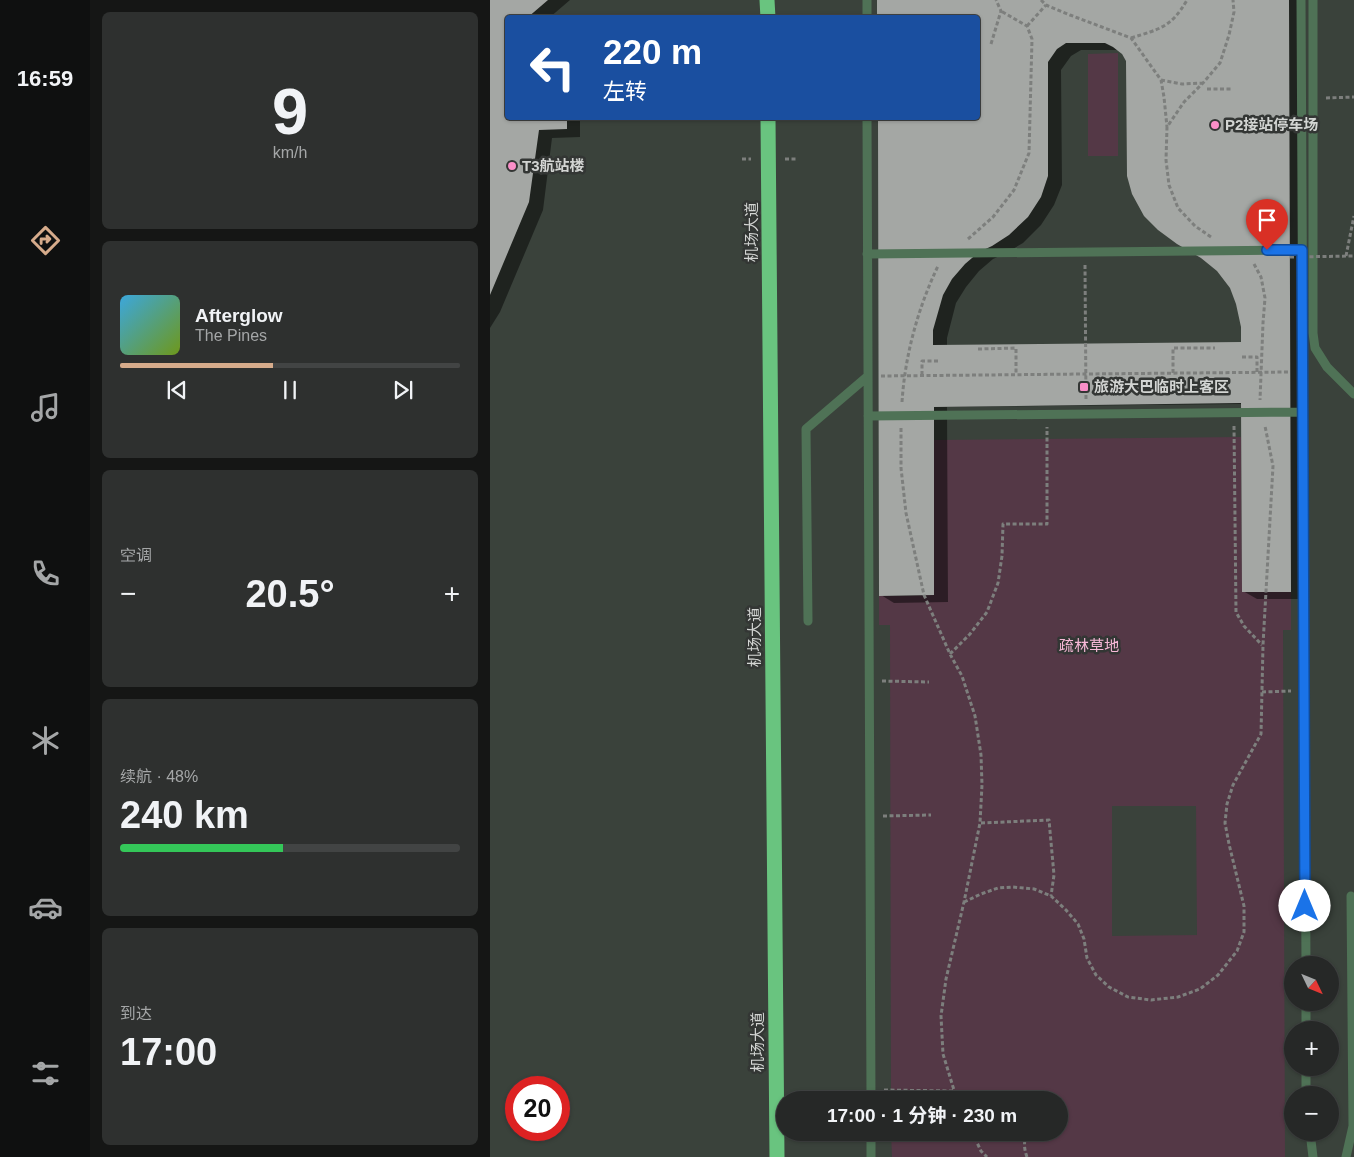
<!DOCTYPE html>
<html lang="zh">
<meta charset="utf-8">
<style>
:root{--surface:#262827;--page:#2e302f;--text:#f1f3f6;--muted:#a4a6a7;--line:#424444;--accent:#d6ab8b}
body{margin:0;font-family:Arial,"Noto Sans SC",sans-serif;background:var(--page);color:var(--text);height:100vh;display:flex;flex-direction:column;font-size:19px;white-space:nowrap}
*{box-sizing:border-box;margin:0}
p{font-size:16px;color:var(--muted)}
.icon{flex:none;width:28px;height:28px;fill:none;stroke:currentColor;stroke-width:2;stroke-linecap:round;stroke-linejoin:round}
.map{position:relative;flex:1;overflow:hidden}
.drawer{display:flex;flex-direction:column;gap:12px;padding:12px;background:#151615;width:400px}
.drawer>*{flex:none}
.banner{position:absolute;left:15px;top:15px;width:475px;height:105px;border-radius:5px;box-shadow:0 1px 4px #0004,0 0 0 1px var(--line);background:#1a4fa0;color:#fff;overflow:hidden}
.needle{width:32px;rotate:133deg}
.fabs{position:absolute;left:794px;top:956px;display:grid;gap:10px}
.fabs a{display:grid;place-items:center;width:55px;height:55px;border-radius:50%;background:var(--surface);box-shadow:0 1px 4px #0004,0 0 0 1px var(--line);font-size:25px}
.speed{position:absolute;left:15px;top:1076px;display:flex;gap:10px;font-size:25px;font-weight:700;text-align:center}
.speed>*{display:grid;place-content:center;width:65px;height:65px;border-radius:50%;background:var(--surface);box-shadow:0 1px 4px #0004,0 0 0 1px var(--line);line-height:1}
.speed .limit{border:8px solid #d22;background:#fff;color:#111}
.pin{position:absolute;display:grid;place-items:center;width:42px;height:42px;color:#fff;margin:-51px -21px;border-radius:50% 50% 50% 0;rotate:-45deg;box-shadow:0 0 5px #0007}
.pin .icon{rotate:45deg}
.me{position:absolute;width:55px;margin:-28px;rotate:0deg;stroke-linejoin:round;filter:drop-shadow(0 0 4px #0008)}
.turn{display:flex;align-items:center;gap:18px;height:105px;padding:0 15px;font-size:22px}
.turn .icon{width:65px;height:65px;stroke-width:2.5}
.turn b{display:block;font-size:35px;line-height:42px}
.big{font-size:38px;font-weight:700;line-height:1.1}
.drawer .tile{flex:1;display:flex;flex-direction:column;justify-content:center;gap:8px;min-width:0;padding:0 18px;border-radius:8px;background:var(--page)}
.drawer .dial{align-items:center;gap:0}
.dial b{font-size:65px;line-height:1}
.song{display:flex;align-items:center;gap:15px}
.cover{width:60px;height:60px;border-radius:8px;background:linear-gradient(135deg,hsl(200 70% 55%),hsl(80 70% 35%))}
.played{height:5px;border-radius:2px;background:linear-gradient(90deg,var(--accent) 45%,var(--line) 45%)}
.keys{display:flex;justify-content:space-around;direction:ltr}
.heat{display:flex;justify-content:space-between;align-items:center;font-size:28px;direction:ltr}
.charge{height:8px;border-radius:4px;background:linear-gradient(90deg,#34c759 48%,var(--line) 0)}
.trip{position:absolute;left:286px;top:1091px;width:292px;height:50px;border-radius:25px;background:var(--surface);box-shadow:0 1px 4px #0004,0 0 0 1px var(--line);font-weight:700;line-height:50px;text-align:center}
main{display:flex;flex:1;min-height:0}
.menu{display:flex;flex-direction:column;width:90px;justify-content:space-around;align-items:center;background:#0f1010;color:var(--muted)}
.menu .icon{width:35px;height:35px}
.menu .selected{color:var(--accent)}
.menu b{font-size:22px;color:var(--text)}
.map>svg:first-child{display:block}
.built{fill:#3a423b;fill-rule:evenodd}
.green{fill:#543846;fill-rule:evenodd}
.shadow{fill:#0007;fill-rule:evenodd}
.building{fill:#a4a7a4;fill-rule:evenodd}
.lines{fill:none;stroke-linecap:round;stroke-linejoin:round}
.path{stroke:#7d7f7d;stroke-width:3;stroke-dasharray:4 2.5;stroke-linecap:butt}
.lane{stroke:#4f7256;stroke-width:9}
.highway{stroke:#69c47f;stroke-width:15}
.path-bridge{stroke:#7d7f7d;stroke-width:3;stroke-dasharray:4 2.5;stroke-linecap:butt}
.route-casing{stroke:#114b97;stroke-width:12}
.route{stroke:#1a73e8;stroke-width:9}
.poi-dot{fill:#fa8fc8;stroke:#333634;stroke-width:2}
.labels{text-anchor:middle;stroke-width:5;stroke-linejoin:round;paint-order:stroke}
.poi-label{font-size:15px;font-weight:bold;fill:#d3d5d3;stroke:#333634;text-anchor:start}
.street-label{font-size:15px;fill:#d3d5d3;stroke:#333634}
.park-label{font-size:15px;fill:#f8b9d8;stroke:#333634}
</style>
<main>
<nav class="menu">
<b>16:59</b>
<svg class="icon selected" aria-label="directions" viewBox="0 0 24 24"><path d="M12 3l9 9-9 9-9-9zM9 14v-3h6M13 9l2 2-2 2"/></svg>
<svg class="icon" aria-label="music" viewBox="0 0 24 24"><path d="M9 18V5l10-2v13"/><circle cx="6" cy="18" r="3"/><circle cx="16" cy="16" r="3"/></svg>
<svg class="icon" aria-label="phone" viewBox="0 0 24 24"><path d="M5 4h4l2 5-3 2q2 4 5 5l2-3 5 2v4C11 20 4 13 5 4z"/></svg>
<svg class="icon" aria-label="climate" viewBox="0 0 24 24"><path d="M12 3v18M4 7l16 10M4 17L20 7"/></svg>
<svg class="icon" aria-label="car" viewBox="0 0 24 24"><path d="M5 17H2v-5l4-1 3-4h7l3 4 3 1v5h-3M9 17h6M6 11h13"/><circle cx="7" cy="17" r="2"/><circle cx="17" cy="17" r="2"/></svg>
<svg class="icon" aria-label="filters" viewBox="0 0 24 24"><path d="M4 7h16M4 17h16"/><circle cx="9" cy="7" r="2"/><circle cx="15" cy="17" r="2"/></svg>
</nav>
<section class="drawer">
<div class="tile dial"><b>9</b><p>km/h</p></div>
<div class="tile">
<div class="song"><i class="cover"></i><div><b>Afterglow</b><p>The Pines</p></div></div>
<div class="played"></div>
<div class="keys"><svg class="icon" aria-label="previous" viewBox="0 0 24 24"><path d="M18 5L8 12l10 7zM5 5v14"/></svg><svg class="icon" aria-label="pause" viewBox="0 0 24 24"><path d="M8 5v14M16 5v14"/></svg><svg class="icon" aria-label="next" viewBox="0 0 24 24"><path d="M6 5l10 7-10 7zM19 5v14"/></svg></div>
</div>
<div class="tile"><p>空调</p>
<div class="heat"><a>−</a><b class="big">20.5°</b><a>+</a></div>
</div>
<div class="tile"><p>续航 · 48%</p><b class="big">240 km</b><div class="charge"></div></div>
<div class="tile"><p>到达</p><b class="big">17:00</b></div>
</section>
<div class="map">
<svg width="864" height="1157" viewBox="0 0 864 1157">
<rect width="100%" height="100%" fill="#333634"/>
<!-- built -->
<path class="built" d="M0 0H864V1157H0ZM18 18H488V118H18ZM802 965H840V1002H802ZM802 1030H840V1068H802ZM26 1088H69V1130H26ZM802 1095H840V1132H802ZM295 1100H570V1132H295Z"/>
<!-- green -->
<path class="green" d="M628 53V156H598V54Z
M751 437 752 592H801V630H793L795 1157H402L401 1133 570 1132V1100H401L400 625H389V596L444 595V440ZM622 806H706L707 935 622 936Z"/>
<!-- shadow -->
<path class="shadow" d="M0 0H80L59 18H18V118H90V137L62 138 53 210 10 312 0 328Z
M388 0H812L815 599H767L753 591 752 404 457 407 458 602 404 603 391 595 389 118H488V18ZM591 50H629L637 61 748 304 752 327V343L457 346V338L466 303 476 287 489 271 503 259 516 253 533 243 551 225 564 205 572 185 571 70 581 56Z"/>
<!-- building -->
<path class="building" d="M0 0H58L37 18H18V118H77V129L49 130 39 202 0 295Z
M387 0H799L801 592H752L751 403 444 407V595L389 596 388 118H488V18H387ZM576 43H615L623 47 632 54 636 61 637 176 642 194 654 216 668 230 687 244 711 258 727 271 740 288 746 304 751 327V342L443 345V330L453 295 462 279 475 264 489 252 502 246 519 235 538 217 551 197 558 176V62L567 49Z"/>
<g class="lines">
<!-- path -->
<path class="path" d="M551 0 556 5 580 15 641 38 671 80 674 97 677 127
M537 26 556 5
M641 38C669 29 681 28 697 0
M501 44 511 11 506 0
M671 80 692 84 713 83
M717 89H743
M836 98 864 97
M252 159H261
M295 159H308
M721 237 705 226 688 208 679 185 676 160 677 127 694 102 713 83 730 63 739 35 744 12 743 0
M478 239 503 217 524 190 539 153 542 39 537 26 511 11
M856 256 864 216
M764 264 771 277 775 298 773 323 770 400
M595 265 596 401
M488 349 526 348V375
M752 357H767V372
M683 373V348H725
M432 375V361H448
M391 376 800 372
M412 402C415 355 428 308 448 266
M744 426 746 612 754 626 772 645
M411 428V468L416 513 434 595 460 654 472 676 485 716 491 755 492 785 490 823 474 902 456 979 451 1016 453 1054 467 1100
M460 654 480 634 497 612 508 583 512 556 513 524H557V427
M392 681 439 682
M772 692 801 691
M393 816 441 815
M491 823 559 820 564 875 561 896
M474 902 491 894 508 888 523 887 544 889 561 896 576 910 588 924 594 939 597 958 606 975 619 987 638 997 661 1000 688 997 710 989 728 975 747 951 754 932V906L739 844 735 823 737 804 743 785 771 734 773 645 783 466 775 426
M394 1090 463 1091
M482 1132 491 1151 497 1157
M537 1157C534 1149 533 1140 538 1132"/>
<!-- lane -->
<path class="lane" d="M377 0V18
M811 0 816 965
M823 0V333L825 348 837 367 864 394
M377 118 381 1100
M377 254 812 250
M378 416 813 412
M318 621 316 429 378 376
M816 1002V1030
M816 1068V1095
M381 1132V1157
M820 1132 823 1157
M856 1157 863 1126 861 896"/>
<!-- highway -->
<path class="highway" d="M277 0 278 18
M278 118 287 1157"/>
<!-- path-bridge -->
<path class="path-bridge" d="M800 257 864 256"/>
</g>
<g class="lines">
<!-- route casing -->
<g class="route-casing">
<path id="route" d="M777 250H812L815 906"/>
</g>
<!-- route -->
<use href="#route" class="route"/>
</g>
<!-- markers -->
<g class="poi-dot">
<circle cx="725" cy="125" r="5"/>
<circle cx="22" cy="166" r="5"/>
<rect x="589" y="382" width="10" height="10" rx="2.5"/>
</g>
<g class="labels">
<!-- poi labels -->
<g class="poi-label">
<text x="735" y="130">P2接站停车场</text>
<text x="32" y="171">T3航站楼</text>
<text x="604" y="392">旅游大巴临时上客区</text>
</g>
<!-- street labels -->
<g class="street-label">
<text transform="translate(262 232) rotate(-90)" y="5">机场大道</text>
<text transform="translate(265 637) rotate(-90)" y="5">机场大道</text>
<text transform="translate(268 1042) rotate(-90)" y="5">机场大道</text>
</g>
<!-- park labels -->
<g class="park-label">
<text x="599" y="651">疏林草地</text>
</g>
</g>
</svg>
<div class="fabs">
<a><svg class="needle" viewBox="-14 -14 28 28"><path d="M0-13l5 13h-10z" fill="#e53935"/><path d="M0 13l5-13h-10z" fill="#a4a6a7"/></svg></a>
<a>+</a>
<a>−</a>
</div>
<div class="speed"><div class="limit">20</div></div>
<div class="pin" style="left:777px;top:250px;background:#d93025"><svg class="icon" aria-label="arrive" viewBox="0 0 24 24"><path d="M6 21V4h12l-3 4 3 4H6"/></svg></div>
<svg class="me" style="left:815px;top:906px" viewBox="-20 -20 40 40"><circle r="19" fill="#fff"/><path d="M0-13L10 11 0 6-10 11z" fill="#1a73e8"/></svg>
<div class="trip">17:00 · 1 分钟 · 230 m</div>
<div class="banner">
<div class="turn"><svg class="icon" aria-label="left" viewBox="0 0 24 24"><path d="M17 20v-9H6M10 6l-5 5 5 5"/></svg><div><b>220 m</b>左转</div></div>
</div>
</div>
</main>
